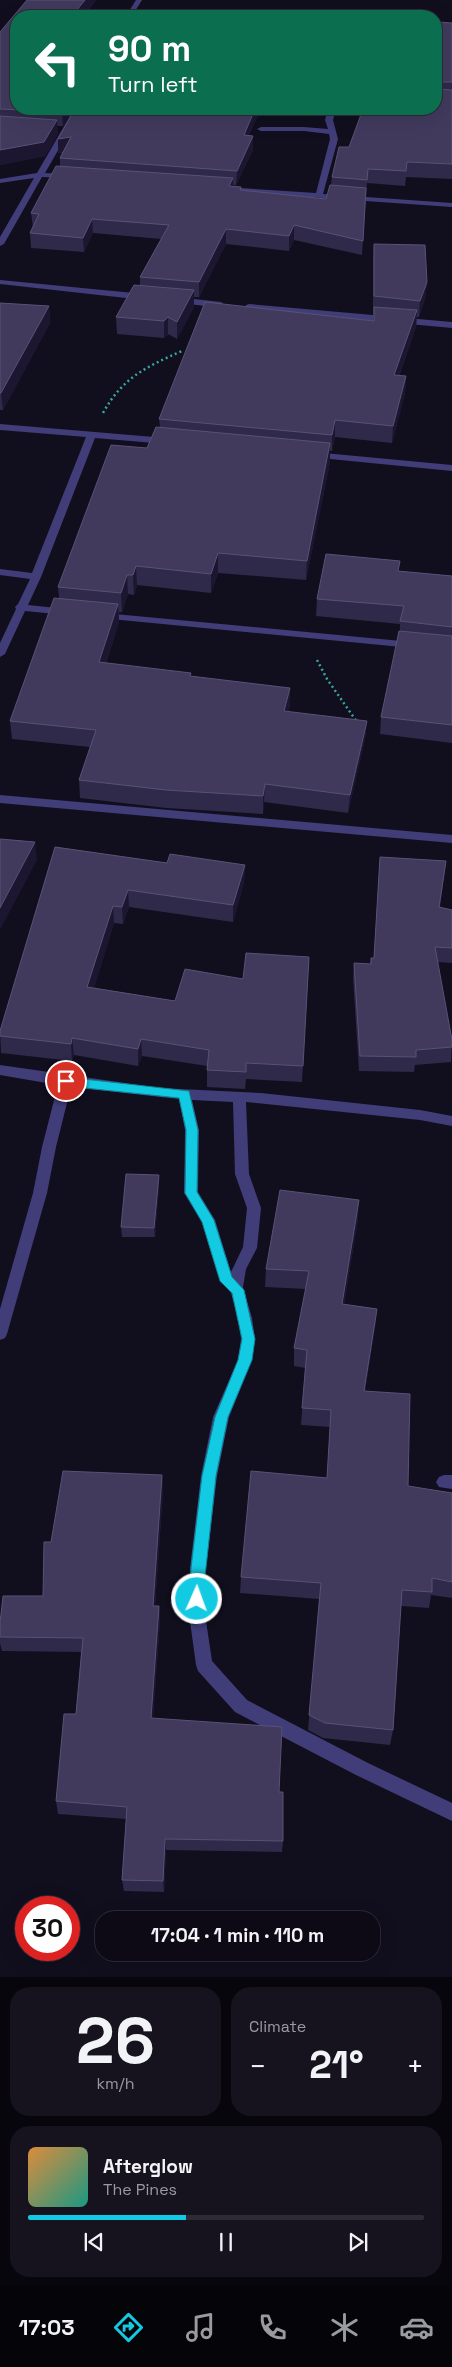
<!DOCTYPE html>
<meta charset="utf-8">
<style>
:root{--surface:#0d0a16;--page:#16131f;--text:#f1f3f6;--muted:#9a9aa1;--line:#2d2b35;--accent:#13cae3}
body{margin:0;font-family:"Space Grotesk",sans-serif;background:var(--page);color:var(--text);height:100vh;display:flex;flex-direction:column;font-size:19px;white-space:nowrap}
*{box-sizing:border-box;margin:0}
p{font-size:16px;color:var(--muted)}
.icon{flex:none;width:28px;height:28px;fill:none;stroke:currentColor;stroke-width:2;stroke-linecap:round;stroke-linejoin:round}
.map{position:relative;height:1977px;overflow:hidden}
.panel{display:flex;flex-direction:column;gap:10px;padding:10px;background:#07060c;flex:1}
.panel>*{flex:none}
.hud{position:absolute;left:10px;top:10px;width:432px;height:105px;border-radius:20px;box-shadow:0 5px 20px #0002,0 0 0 1px var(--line);background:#0b6e4f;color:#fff;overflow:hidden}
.speed{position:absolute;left:15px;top:1896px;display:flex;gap:10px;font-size:25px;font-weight:700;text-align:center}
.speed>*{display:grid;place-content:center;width:65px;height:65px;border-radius:50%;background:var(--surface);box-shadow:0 5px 20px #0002,0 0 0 1px var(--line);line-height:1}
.speed .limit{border:8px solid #d22;background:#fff;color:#111}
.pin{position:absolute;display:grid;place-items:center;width:42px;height:42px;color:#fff;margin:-21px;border:2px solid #fff;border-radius:50%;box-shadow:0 1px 5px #0007}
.me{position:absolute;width:55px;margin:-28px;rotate:2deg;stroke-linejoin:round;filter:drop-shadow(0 0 4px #0008)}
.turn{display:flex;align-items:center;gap:18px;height:105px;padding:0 15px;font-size:22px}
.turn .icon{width:65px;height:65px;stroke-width:2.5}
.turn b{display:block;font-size:35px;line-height:42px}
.big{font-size:38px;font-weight:600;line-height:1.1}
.panel .tile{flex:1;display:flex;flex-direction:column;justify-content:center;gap:8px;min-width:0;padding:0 18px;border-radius:20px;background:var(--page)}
.panel .dial{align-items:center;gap:0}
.dial b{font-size:65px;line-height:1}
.song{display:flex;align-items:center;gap:15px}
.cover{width:60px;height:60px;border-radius:8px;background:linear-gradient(135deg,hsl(30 70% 55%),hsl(170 70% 35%))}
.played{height:5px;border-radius:2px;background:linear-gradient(90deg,var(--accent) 40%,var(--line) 40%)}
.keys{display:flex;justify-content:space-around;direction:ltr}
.heat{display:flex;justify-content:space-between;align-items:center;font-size:28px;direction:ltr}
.panel .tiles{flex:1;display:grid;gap:10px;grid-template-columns:1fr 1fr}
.tile:last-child{grid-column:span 2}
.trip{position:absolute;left:95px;top:1911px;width:285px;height:50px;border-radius:20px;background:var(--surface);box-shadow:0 5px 20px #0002,0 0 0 1px var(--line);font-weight:600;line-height:50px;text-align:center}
.menu{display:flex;height:80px;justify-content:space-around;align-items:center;background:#050409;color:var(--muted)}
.menu .icon{width:35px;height:35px}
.menu .current{color:var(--accent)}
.menu b{font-size:22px;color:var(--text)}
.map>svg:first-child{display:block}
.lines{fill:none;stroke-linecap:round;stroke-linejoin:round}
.path{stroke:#37a6a2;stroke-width:2.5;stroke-dasharray:2 3;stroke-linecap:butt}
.minor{fill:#403d79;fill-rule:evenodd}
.wall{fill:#2f294a}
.shaded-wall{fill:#1c1631}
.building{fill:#413a5d;stroke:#585276}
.route{fill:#13cae3;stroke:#0c8394}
</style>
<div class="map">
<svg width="452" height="1977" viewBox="0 0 452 1977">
<rect width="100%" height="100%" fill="#110e1e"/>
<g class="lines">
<!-- path -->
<path class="path" d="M103 413C123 377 146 367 182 351
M317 660 327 679 357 722"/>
<!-- minor -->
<path class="minor" d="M136 0H142L132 16H126Z
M74 109H82L45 173 66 174 70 176 66 178 42 177 4 244 0 246V237L34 178 0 183V179L37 173Z
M328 109H336L333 120 338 139 323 194 452 203V207L222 191 221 189 225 187 316 193 330 139 329 134 304 131H261L257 129 261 127H304L328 129 325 120Z
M0 280 144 294 148 297 144 300 0 284Z
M176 297 221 302 225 305 221 308 173 302V298Z
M249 304 452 322V328L246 309V305Z
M0 424 166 438 171 441 166 444 95 438 41 577 28 605 66 609 71 612 66 615 25 611 5 654 0 657V643L16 609 15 607 18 604 30 579 0 575V569L32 573 86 437 0 430Z
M313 452 452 465V471L310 457 308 455Z
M104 613 412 642 417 645 412 648 100 618 99 616Z
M0 795 452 835V843L0 803Z
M0 1065 160 1088 261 1093 420 1110 452 1116V1126L420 1120 246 1102 249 1174 261 1208 257 1248 246 1269 243 1287 252 1318 255 1339 252 1360 229 1417 217 1476 206 1568 205 1614 212 1661 247 1700 368 1763 452 1803V1821L356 1775 235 1712 198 1671 196 1665 189 1614 190 1568 201 1476 213 1417 238 1360 241 1339 238 1318 231 1293 220 1281 202 1222 184 1193 185 1130 179 1099 71 1087 56 1147 47 1193 7 1334 5 1338 0 1340V1309L33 1193 42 1147 58 1085 0 1075ZM192 1100 233 1102 235 1174 247 1208 243 1247 231 1272 215 1220 198 1192 199 1130Z
M444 1475H452V1489L439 1487 436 1482 439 1477Z"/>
</g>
<!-- wall -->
<path class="wall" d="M27 0H96L84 16H16L74 109 63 126H57L58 134 45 156 0 165V32Z
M452 23V179L406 177 405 186 367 183 362 255 294 240 289 251 226 244 199 297H194V307L177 339 168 334 164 338 117 334 116 317 140 285V277L161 239 93 233 84 252 31 248 30 233 33 228 31 213 60 166V158L62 153H58V139L260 111 249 135 253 150 236 185H233V187L241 191 326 199 331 185 332 177 349 147 436 109V35Z
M374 244 427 282 425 299 419 317H417L416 327 399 376H406L405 393 392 443 335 437 332 451H330V462L306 580 218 573 211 593 137 585 134 595 128 594 122 612H119V622L106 663 191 676 290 688V706L288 712 367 721 365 739 348 813 264 802 263 814 166 808 80 798 79 780 90 747 12 739 10 721 59 598 58 587 147 448 160 427 159 419 373 321V260Z
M0 303 49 306 50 323 3 410H0Z
M399 571 452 576V743L380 734 381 717 400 631V624L316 616 317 599Z
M55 847 167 863 245 865 244 882 233 922 129 907 123 924 114 923 94 988 175 1001 243 979 309 957 302 1082 246 1079 245 1089 207 1087V1066L142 1056 138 1066 74 1055 72 1061 1 1053 0 1031Z
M380 857 446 861 440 907 452 910V963L437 962 452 1040 451 1062 415 1065 414 1072 359 1071 353 978 354 963 370 964 371 958H374Z
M159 1175V1184L155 1237H122L121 1227Z
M358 1219 344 1304 377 1309 375 1327 365 1391 408 1486 452 1493V1598L431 1595 429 1608 401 1606 393 1730 390 1745 323 1738 308 1730 319 1599 240 1593 241 1577 327 1478 330 1427 301 1425 305 1368 294 1366V1348L306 1289 265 1287 266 1269Z
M162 1475 163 1490 155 1606H159L160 1620 153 1718 279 1792 283 1841 282 1852 166 1850 164 1892 124 1891 122 1880 126 1819 58 1814 56 1801 76 1714 81 1652 2 1651 0 1643V1623L43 1596 51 1542Z"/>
<!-- shaded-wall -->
<path class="shaded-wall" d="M85 0H96L84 16H72Z
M64 109H74L63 126 62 112Z
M255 109H260V111L243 149 244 135Z
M57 120 58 134 45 156 0 165V150Z
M253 136V150L236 185 237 171Z
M71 137 72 151 58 153V139Z
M233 178V193L229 186Z
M92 219 93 233 84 252 83 238Z
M294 225V240L289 251V236Z
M226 229V244L199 297V282Z
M427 282 425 299 419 317 420 301Z
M194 290V307L177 339V322Z
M49 306 50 323 3 410 1 393Z
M417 310 416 327 393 392 394 375Z
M168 317V334L164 338V321Z
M406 376 405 393 392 443 393 426Z
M335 420V437L332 451V435Z
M330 443V462L306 580 307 561Z
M218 553V573L211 593V574Z
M136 566 137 585 134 595 133 575Z
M127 575 128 594 122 612 121 593Z
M118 604 119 622 100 680 99 662Z
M290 688V706L284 729V711Z
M367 721 365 739 348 813 350 795Z
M265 784 264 802 263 814V796Z
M35 842 37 860 0 930V908Z
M245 865 244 882 233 922V905Z
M128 890 129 907 123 924 122 907Z
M113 906 114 923 89 1005 87 987Z
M72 1038 74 1055 72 1061 71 1044Z
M141 1039 142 1056 138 1066V1049Z
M159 1175V1184L155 1237 154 1228Z
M359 1200 358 1219 341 1321 342 1304Z
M377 1309 375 1327 362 1408 364 1391Z
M162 1475 163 1490 154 1620 153 1606Z
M159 1606 160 1620 152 1731 151 1718Z
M165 1839 166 1850 164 1892 163 1881Z"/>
<!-- building -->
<path class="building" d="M27 0H85L72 16H16V109H64L62 112 0 109V32Z
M439 22 452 23V82H437L436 87V35Z
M436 89 452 90V164L407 162 406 171 368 169 367 180 332 177 339 147H349L363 109H436Z
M75 109H255L244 135 253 136 237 171 60 158 71 137 58 139Z
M0 116 57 120 44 142 0 150Z
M56 166 233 178 229 186 241 187 240 190 326 199 330 185 366 188 363 241 294 225 289 236 226 229 199 282 140 277 169 225 92 219 83 238 30 233 39 214 31 213Z
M374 244 425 245 427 282 420 301 374 296Z
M134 285 194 290 177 322 168 317 164 321 116 317Z
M205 302 374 321V307L417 310 394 375 406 376 393 426 335 420 332 435 159 419Z
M0 303 49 306 1 393H0Z
M156 427 330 443 307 561 218 553 211 574 136 566 133 575H127L121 593 58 587 111 445 147 448Z
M326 554 400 561 398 571 452 576V627L400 621 404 606 317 599Z
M54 598 118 604 99 662 191 673 190 676 290 688 284 711 367 721 350 795 265 784 263 796 166 790 79 780 96 730 10 721Z
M399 631 452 636V725L381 717Z
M0 839 35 842 0 908Z
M55 847 167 863 170 854 245 865 233 905 128 890 122 907 113 906 87 987 175 1001 185 969 243 979 246 953 309 957 303 1066 246 1063V1072L207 1070 209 1050 141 1039 138 1049 72 1038 71 1044 0 1036V1031Z
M380 857 446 861 439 907 452 910V948L435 947 452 1040V1047L416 1050V1057L360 1056 354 963 371 964V958H374Z
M126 1174 159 1175 154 1228 121 1227Z
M280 1190 359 1200 342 1304 377 1309 364 1391 410 1394 408 1486 452 1493V1582L432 1578V1592L402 1590 393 1730 325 1723 309 1715 321 1583 241 1577 251 1471 327 1478 331 1410 302 1408 307 1350 294 1348 309 1271 266 1269Z
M63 1471 162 1475 153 1606H159L151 1718 282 1727 279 1792H283V1841L165 1839 163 1881 122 1880 127 1807 56 1801 64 1714H76L83 1638 0 1637V1623L3 1596H43L44 1542H51Z"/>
<!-- route -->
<path class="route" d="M66 1077 189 1091 198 1130 197 1192 214 1220 232 1277 244 1290 255 1339 252 1360 228 1417 216 1476 202 1604 197 1606 192 1604 190 1599 191 1568 202 1476 215 1417 238 1360 242 1339 232 1293 220 1281 202 1222 185 1193 186 1130 179 1098 66 1086 61 1081Z"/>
</svg>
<div class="speed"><div class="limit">30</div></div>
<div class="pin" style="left:66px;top:1081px;background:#d93025"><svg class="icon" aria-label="arrive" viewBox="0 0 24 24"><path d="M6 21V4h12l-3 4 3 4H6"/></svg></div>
<svg class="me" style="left:197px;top:1599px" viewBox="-20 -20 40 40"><circle r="17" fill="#13cae3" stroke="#fff" stroke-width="3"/><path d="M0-11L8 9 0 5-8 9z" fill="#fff"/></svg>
<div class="trip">17:04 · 1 min · 110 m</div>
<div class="hud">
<div class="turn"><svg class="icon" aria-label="left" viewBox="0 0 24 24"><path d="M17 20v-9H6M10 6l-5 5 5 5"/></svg><div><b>90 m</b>Turn left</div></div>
</div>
</div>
<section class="panel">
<div class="tiles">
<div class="tile dial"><b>26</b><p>km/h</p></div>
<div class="tile"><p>Climate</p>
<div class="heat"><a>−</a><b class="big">21°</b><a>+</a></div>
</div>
<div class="tile">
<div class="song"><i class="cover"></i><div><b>Afterglow</b><p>The Pines</p></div></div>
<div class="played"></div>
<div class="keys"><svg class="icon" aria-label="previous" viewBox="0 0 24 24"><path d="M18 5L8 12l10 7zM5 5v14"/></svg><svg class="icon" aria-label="pause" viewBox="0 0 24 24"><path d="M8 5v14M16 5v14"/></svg><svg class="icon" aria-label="next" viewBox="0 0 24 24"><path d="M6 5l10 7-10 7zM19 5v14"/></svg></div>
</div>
</div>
</section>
<nav class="menu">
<b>17:03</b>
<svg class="icon current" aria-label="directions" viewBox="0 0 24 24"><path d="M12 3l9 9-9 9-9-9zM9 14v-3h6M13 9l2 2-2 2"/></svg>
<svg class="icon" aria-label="music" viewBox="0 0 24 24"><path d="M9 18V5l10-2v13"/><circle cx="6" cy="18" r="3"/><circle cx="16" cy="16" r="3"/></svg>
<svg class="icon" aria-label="phone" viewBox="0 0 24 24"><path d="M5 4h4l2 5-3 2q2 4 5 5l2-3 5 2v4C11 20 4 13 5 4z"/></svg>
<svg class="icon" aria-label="climate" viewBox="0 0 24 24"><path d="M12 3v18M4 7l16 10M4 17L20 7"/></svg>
<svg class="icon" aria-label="car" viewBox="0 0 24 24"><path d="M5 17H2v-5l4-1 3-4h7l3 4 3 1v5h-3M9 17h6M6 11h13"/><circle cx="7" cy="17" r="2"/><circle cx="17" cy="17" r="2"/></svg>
</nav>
